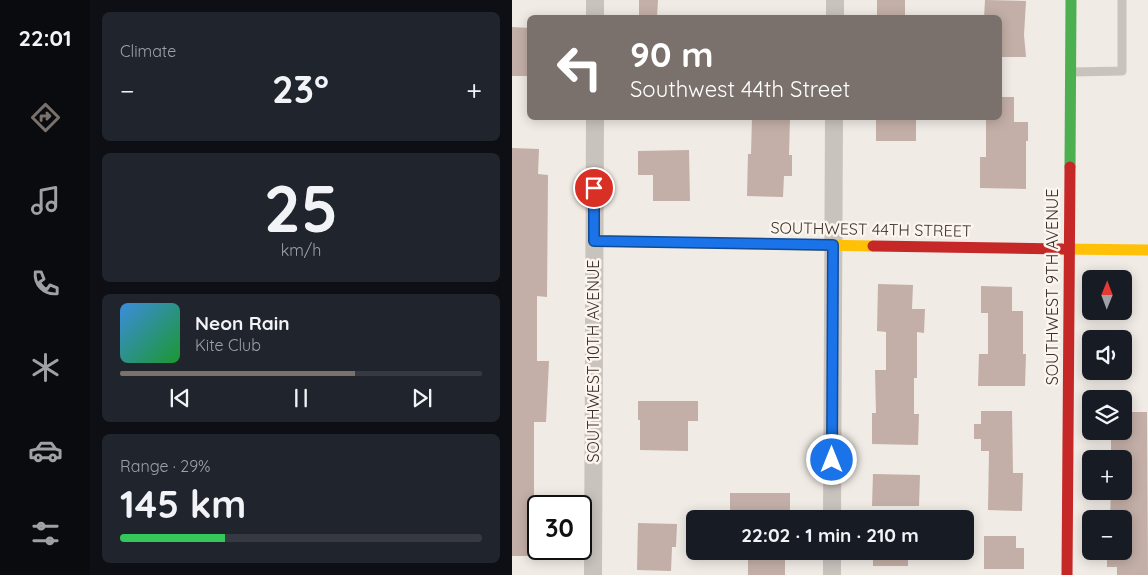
<!DOCTYPE html>
<meta charset="utf-8">
<style>
:root{--surface:#171b24;--page:#20242c;--text:#f1f3f6;--muted:#9ea1a6;--line:#363941;--accent:#7a716c}
body{margin:0;font-family:Quicksand,sans-serif;background:var(--page);color:var(--text);height:100vh;display:flex;flex-direction:column;font-size:19px;white-space:nowrap}
*{box-sizing:border-box;margin:0}
p{font-size:16px;color:var(--muted)}
.icon{flex:none;width:28px;height:28px;fill:none;stroke:currentColor;stroke-width:2;stroke-linecap:round;stroke-linejoin:round}
.map{position:relative;flex:1;overflow:hidden}
.side{display:flex;flex-direction:column;gap:12px;padding:12px;background:#0d0f14;width:422px}
.side>*{flex:none}
.top-card{position:absolute;left:15px;top:15px;width:475px;height:105px;border-radius:8px;box-shadow:0 2px 12px #0003;background:#7a716c;color:#fff;overflow:hidden}
.needle{width:32px;rotate:1deg}
.fabs{position:absolute;left:570px;top:270px;display:grid;gap:10px}
.fabs a{display:grid;place-items:center;width:50px;height:50px;border-radius:8px;background:var(--surface);box-shadow:0 2px 12px #0003;font-size:25px}
.speed{position:absolute;left:15px;top:495px;display:flex;gap:10px;font-size:25px;font-weight:700;text-align:center}
.speed>*{display:grid;place-content:center;width:65px;height:65px;border-radius:50%;background:var(--surface);box-shadow:0 2px 12px #0003;line-height:1}
.speed .limit{border:2px solid #111;border-radius:8px;background:#fff;color:#111}
.pin{position:absolute;display:grid;place-items:center;width:42px;height:42px;color:#fff;margin:-21px;border:2px solid #fff;border-radius:50%;box-shadow:0 1px 5px #0007}
.me{position:absolute;width:55px;margin:-28px;rotate:0deg;stroke-linejoin:round;filter:drop-shadow(0 0 4px #0008)}
.turn{display:flex;align-items:center;gap:18px;height:105px;padding:0 20px;font-size:22px}
.turn .icon{width:65px;height:65px;stroke-width:2.5}
.turn b{display:block;font-size:35px;line-height:42px}
.big{font-size:38px;font-weight:800;line-height:1.1}
.side .widget{flex:1;display:flex;flex-direction:column;justify-content:center;gap:8px;min-width:0;padding:0 18px;border-radius:8px;background:var(--page)}
.side .dial{align-items:center;gap:0}
.dial b{font-size:65px;line-height:1}
.song{display:flex;align-items:center;gap:15px}
.cover{width:60px;height:60px;border-radius:8px;background:linear-gradient(135deg,hsl(210 70% 55%),hsl(130 70% 35%))}
.played{height:5px;border-radius:2px;background:linear-gradient(90deg,var(--accent) 65%,var(--line) 65%)}
.keys{display:flex;justify-content:space-around;direction:ltr}
.heat{display:flex;justify-content:space-between;align-items:center;font-size:28px;direction:ltr}
.charge{height:8px;border-radius:4px;background:linear-gradient(90deg,#34c759 29%,var(--line) 0)}
.trip{position:absolute;left:174px;top:510px;width:288px;height:50px;border-radius:8px;background:var(--surface);box-shadow:0 2px 12px #0003;font-weight:800;line-height:50px;text-align:center}
main{display:flex;flex:1;min-height:0}
.tabs{display:flex;flex-direction:column;width:90px;justify-content:space-around;align-items:center;background:#090b0e;color:var(--muted)}
.tabs .icon{width:35px;height:35px}
.tabs .active{color:var(--accent)}
.tabs b{font-size:22px;color:var(--text)}
.map>svg:first-child{display:block}
.building{fill:#c3afa7}
.lines{fill:none;stroke-linecap:round;stroke-linejoin:round}
.lane{stroke:#c9c3be;stroke-width:9}
.street{stroke:#c9c3be;stroke-width:18}
.fast{stroke:#4caf50;stroke-width:11}
.slow{stroke:#ffc107;stroke-width:11}
.jam{stroke:#c62828;stroke-width:11}
.route-casing{stroke:#114b97;stroke-width:12}
.route{stroke:#1a73e8;stroke-width:9}
.labels{text-anchor:middle;stroke-width:5;stroke-linejoin:round;paint-order:stroke}
.street-label{font-size:16px;fill:#3b302b;stroke:#fbf5ee}
</style>
<main>
<nav class="tabs">
<b>22:01</b>
<svg class="icon active" aria-label="directions" viewBox="0 0 24 24"><path d="M12 3l9 9-9 9-9-9zM9 14v-3h6M13 9l2 2-2 2"/></svg>
<svg class="icon" aria-label="music" viewBox="0 0 24 24"><path d="M9 18V5l10-2v13"/><circle cx="6" cy="18" r="3"/><circle cx="16" cy="16" r="3"/></svg>
<svg class="icon" aria-label="phone" viewBox="0 0 24 24"><path d="M5 4h4l2 5-3 2q2 4 5 5l2-3 5 2v4C11 20 4 13 5 4z"/></svg>
<svg class="icon" aria-label="climate" viewBox="0 0 24 24"><path d="M12 3v18M4 7l16 10M4 17L20 7"/></svg>
<svg class="icon" aria-label="car" viewBox="0 0 24 24"><path d="M5 17H2v-5l4-1 3-4h7l3 4 3 1v5h-3M9 17h6M6 11h13"/><circle cx="7" cy="17" r="2"/><circle cx="17" cy="17" r="2"/></svg>
<svg class="icon" aria-label="filters" viewBox="0 0 24 24"><path d="M4 7h16M4 17h16"/><circle cx="9" cy="7" r="2"/><circle cx="15" cy="17" r="2"/></svg>
</nav>
<section class="side">
<div class="widget"><p>Climate</p>
<div class="heat"><a>−</a><b class="big">23°</b><a>+</a></div>
</div>
<div class="widget dial"><b>25</b><p>km/h</p></div>
<div class="widget">
<div class="song"><i class="cover"></i><div><b>Neon Rain</b><p>Kite Club</p></div></div>
<div class="played"></div>
<div class="keys"><svg class="icon" aria-label="previous" viewBox="0 0 24 24"><path d="M18 5L8 12l10 7zM5 5v14"/></svg><svg class="icon" aria-label="pause" viewBox="0 0 24 24"><path d="M8 5v14M16 5v14"/></svg><svg class="icon" aria-label="next" viewBox="0 0 24 24"><path d="M6 5l10 7-10 7zM19 5v14"/></svg></div>
</div>
<div class="widget"><p>Range · 29%</p><b class="big">145 km</b><div class="charge"></div></div>
</section>
<div class="map">
<svg width="636" height="575" viewBox="0 0 636 575">
<rect width="100%" height="100%" fill="#f0ebe5"/>
<!-- building -->
<path class="building" d="M127 0H146L145 17H127Z
M365 0H393V18H365Z
M473 0 514 1 512 35 514 57H488V18H472Z
M0 27 18 28V76H0Z
M488 97H502V122H516V141H514V189L468 188V157H474V118H488Z
M240 118H278L277 155H280V176H272L271 197 235 196 236 154H239Z
M378 118H404V141H364V120H378Z
M0 148 27 149 26 174 36 175 35 297 25 296V361H37L34 422H22V500H26V556H0Z
M177 150 178 201H141V175H126V151Z
M366 284 401 285 400 309H413L412 333 405 332V378H402V414H407L406 445 360 444V413H364L363 370H374V332L365 331Z
M469 286 500 287V311H511V354H514L513 386H466L467 354H476V313H469Z
M126 401H186V421H176V451L128 450V420H126Z
M469 411H500L501 473H511L510 511 476 510 477 451H469V439H462V424H469Z
M611 412H635L636 575H605V567H595V551H611V519L598 518 599 491H611V454H599V432L611 431Z
M361 474 408 475 407 506H360Z
M218 493H278V519H231V510H218Z
M126 523 165 524 164 547H160L159 571 125 570Z
M472 536H504V548H512V569H472Z
M361 551H396V566H361Z
M236 553H273V575H236Z"/>
<g class="lines">
<!-- lane -->
<path class="lane" d="M561 72 610 71V0"/>
<!-- street -->
<path class="street" d="M83 18V0
M323 18V0
M320 519 322 118
M81 575 83 118
M320 575V551"/>
<!-- fast -->
<path class="fast" d="M558 167 559 0"/>
<!-- slow -->
<path class="slow" d="M82 241 361 246
M550 249 636 250"/>
<!-- jam -->
<path class="jam" d="M361 246 550 249
M555 575 558 167"/>
</g>
<g class="lines">
<!-- route casing -->
<g class="route-casing">
<path id="route" d="M82 188V241L321 245 320 460"/>
</g>
<!-- route -->
<use href="#route" class="route"/>
</g>
<g class="labels">
<!-- street labels -->
<g class="street-label">
<text transform="translate(359 229) rotate(1)" y="6">SOUTHWEST 44TH STREET</text>
<text transform="translate(540 287) rotate(-90)" y="6">SOUTHWEST 9TH AVENUE</text>
<text transform="translate(81 361) rotate(-90)" y="6">SOUTHWEST 10TH AVENUE</text>
</g>
</g>
</svg>
<div class="fabs">
<a><svg class="needle" viewBox="-14 -14 28 28"><path d="M0-13l5 13h-10z" fill="#e53935"/><path d="M0 13l5-13h-10z" fill="#9ea1a6"/></svg></a>
<a><svg class="icon" aria-label="sound" viewBox="0 0 24 24"><path d="M4 9h4l5-4v14l-5-4H4zM17 9q2 3 0 6"/></svg></a>
<a><svg class="icon" aria-label="layers" viewBox="0 0 24 24"><path d="M12 4l9 5-9 5-9-5zM3 14l9 5 9-5"/></svg></a>
<a>+</a>
<a>−</a>
</div>
<div class="speed"><div class="limit">30</div></div>
<div class="pin" style="left:82px;top:188px;background:#d93025"><svg class="icon" aria-label="arrive" viewBox="0 0 24 24"><path d="M6 21V4h12l-3 4 3 4H6"/></svg></div>
<svg class="me" style="left:320px;top:460px" viewBox="-20 -20 40 40"><circle r="17" fill="#1a73e8" stroke="#fff" stroke-width="3"/><path d="M0-11L8 9 0 5-8 9z" fill="#fff"/></svg>
<div class="trip">22:02 · 1 min · 210 m</div>
<div class="top-card">
<div class="turn"><svg class="icon" aria-label="left" viewBox="0 0 24 24"><path d="M17 20v-9H6M10 6l-5 5 5 5"/></svg><div><b>90 m</b>Southwest 44th Street</div></div>
</div>
</div>
</main>
